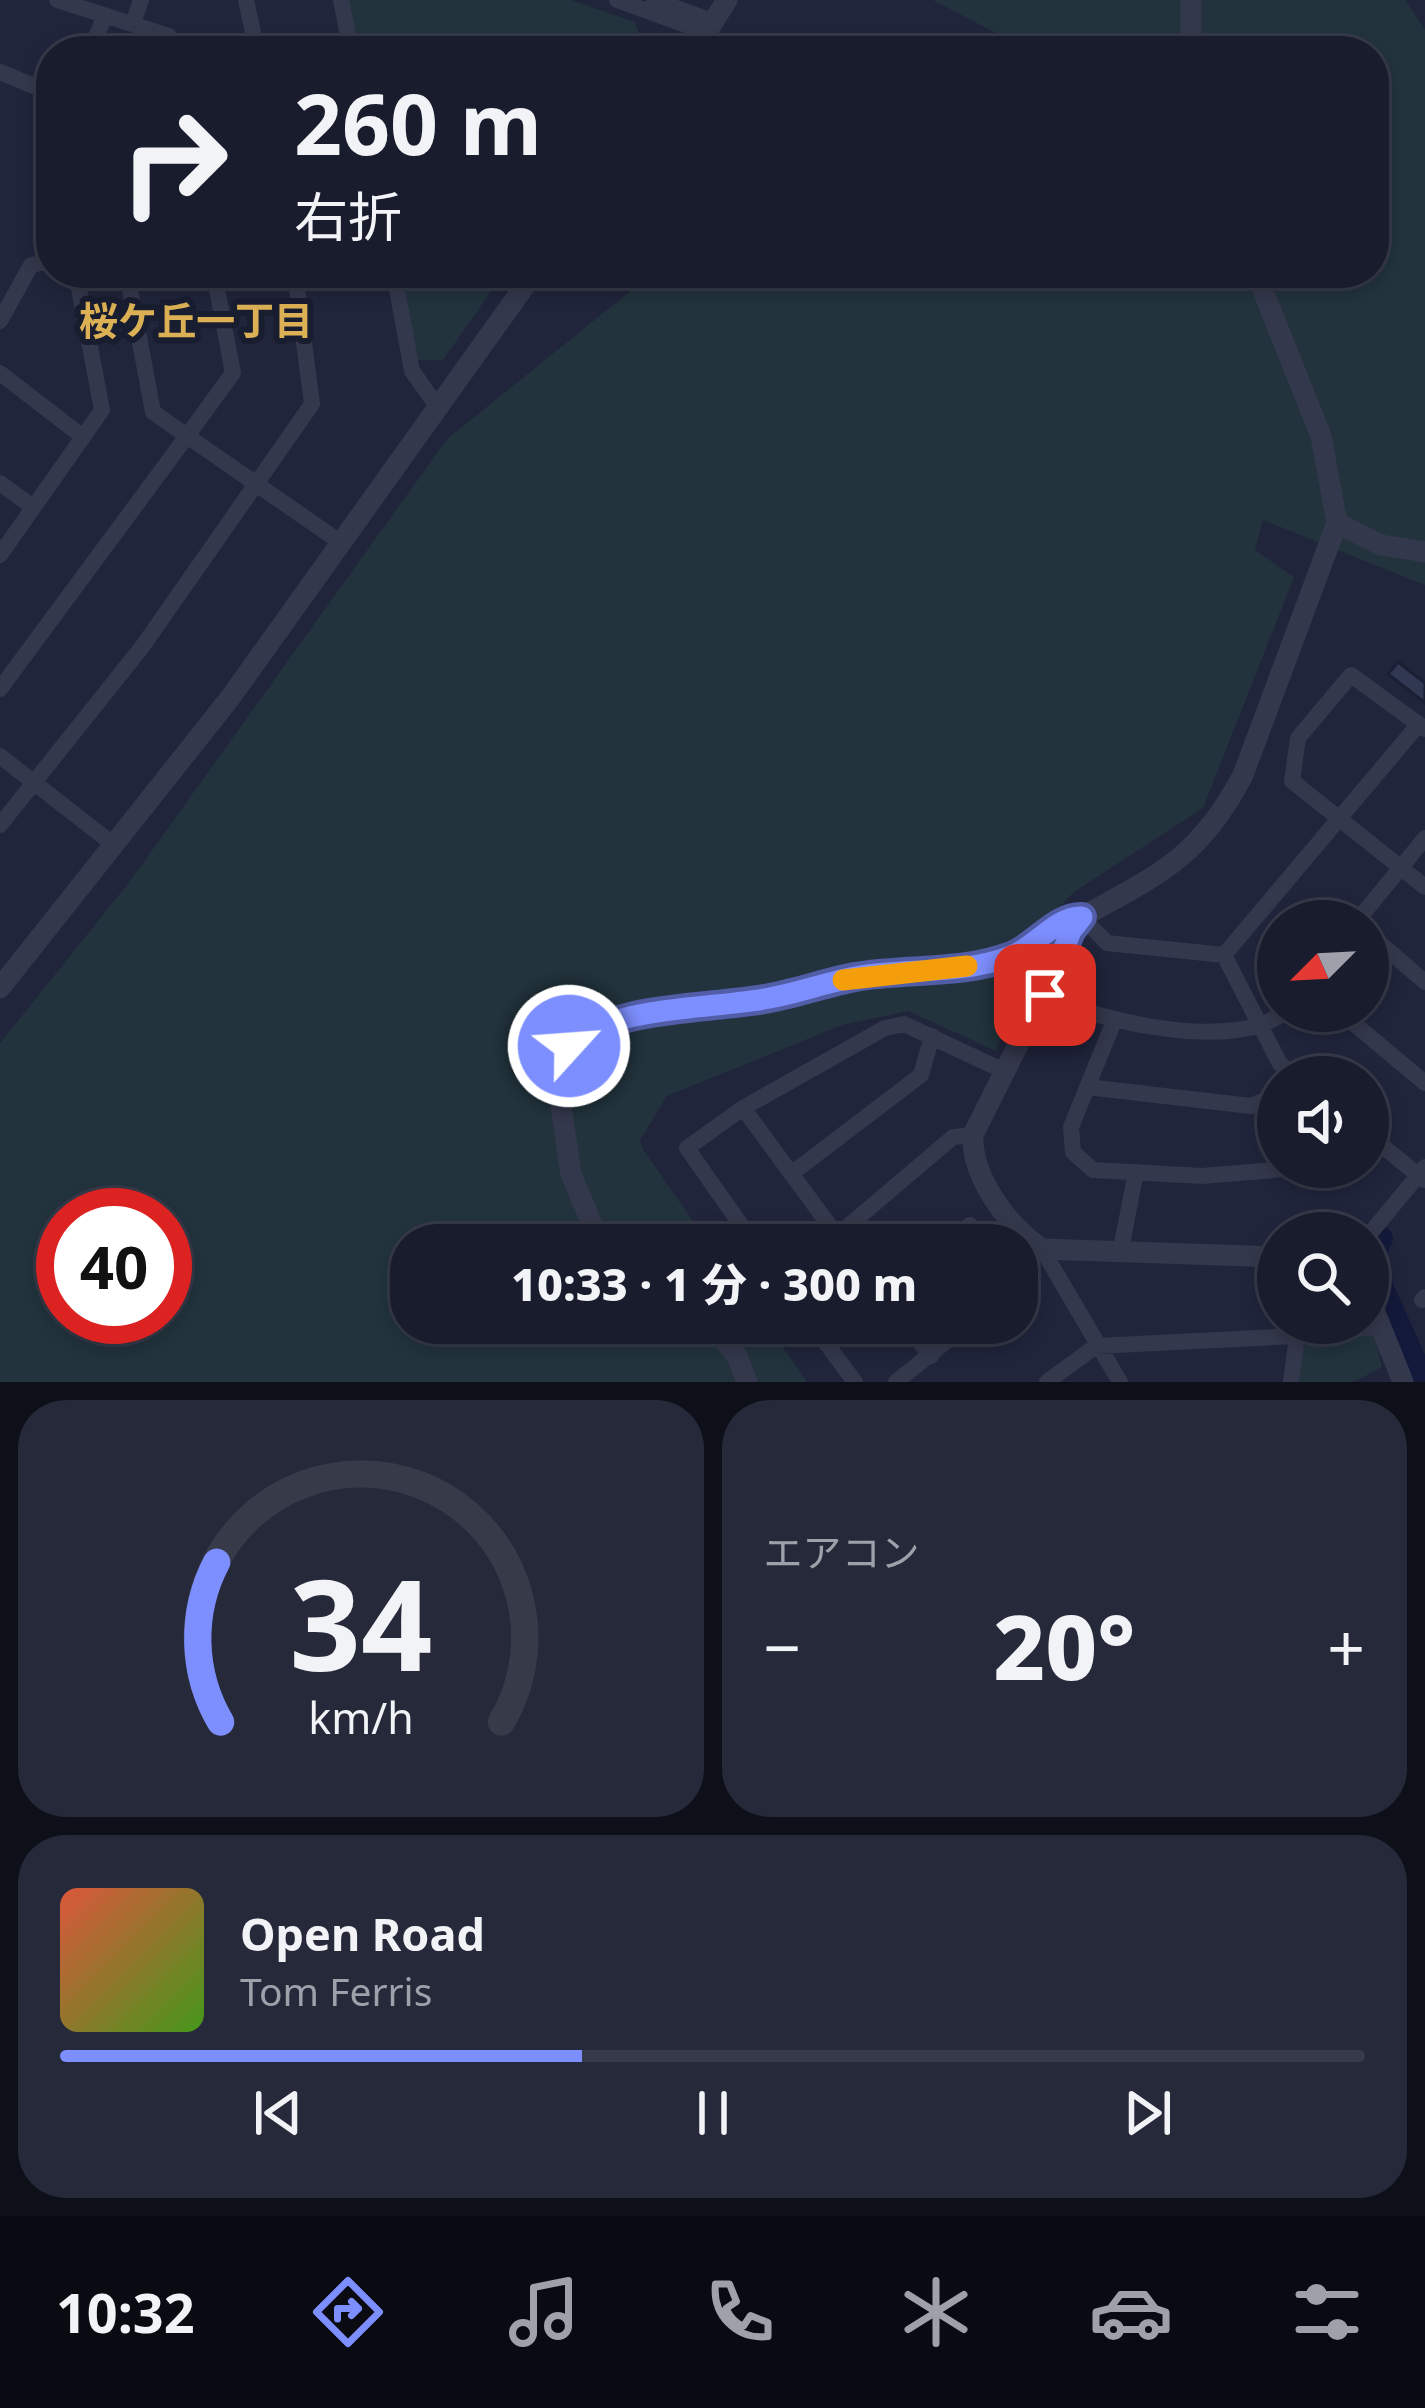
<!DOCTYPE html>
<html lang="ja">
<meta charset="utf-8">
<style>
:root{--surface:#181c2d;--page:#252939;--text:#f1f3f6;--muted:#9fa1aa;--line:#363a49;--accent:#7d8fff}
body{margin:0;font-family:"Noto Sans","Noto Sans JP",sans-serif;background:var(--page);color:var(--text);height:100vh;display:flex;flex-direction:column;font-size:45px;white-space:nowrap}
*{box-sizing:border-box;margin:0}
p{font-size:39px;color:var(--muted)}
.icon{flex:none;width:66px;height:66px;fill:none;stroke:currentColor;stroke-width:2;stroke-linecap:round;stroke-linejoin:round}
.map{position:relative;height:1382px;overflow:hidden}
.side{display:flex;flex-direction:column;gap:18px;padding:18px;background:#0d0f19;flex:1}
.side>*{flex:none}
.hud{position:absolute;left:36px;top:36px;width:1353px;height:252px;border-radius:48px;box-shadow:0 6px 18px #0003,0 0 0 3px var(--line);background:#181c2d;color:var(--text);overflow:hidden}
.needle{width:78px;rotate:246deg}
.controls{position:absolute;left:1257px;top:900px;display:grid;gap:24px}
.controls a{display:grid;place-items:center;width:132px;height:132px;border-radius:50%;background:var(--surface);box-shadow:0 6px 18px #0003,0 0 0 3px var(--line);font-size:60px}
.speed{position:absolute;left:36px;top:1188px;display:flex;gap:24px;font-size:60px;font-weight:700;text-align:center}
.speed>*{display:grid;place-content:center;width:156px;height:156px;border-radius:50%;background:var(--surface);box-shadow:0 6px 18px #0003,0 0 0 3px var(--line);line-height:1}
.speed .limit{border:18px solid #d22;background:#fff;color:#111}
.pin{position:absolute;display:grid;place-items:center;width:102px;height:102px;color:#fff;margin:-51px;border-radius:24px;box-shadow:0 6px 18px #0006}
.me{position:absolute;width:132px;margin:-66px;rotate:64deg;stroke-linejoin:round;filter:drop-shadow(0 0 9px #0008)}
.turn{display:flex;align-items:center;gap:42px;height:252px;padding:0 60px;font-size:54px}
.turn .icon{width:156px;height:156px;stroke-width:2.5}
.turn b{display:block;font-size:84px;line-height:102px}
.big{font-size:90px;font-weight:800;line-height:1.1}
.side .tile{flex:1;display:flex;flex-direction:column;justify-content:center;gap:18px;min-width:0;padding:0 42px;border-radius:48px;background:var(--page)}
.side .dial{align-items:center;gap:0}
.dial svg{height:312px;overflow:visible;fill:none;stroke:var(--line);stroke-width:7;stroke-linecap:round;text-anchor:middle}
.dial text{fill:var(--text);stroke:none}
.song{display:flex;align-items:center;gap:36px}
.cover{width:144px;height:144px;border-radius:18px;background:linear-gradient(135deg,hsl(10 70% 55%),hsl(100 70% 35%))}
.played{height:12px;border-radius:6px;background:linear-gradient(90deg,var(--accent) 40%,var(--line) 40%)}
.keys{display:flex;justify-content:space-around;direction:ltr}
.heat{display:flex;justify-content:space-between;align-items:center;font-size:66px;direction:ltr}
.side .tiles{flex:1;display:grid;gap:18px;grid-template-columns:1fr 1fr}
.tile:last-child{grid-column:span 2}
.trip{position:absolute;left:390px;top:1224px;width:648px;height:120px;border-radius:48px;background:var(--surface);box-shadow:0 6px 18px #0003,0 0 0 3px var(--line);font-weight:800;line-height:120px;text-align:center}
.tab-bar{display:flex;height:192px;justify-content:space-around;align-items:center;background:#0a0b12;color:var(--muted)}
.tab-bar .icon{width:84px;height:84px}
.tab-bar .current{color:var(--accent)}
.tab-bar b{font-size:54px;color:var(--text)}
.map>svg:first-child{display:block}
.green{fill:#22333d;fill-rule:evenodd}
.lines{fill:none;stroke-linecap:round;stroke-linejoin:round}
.river{stroke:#13193a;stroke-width:24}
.building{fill:#313852;stroke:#1b1f33;stroke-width:3}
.minor{stroke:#34384c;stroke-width:16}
.tertiary{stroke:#34384c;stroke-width:21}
.route-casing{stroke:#515da6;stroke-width:30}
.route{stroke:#7d8fff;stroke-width:21}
.slow{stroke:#f59e0b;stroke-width:21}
.labels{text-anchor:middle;stroke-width:12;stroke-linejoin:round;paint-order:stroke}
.neighbourhood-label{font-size:39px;font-weight:bold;fill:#dcb155;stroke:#191d30}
</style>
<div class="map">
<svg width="1425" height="1382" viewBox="0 0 1425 1382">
<rect width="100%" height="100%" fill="#20253c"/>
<!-- green -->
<path class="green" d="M348 0H571L635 22 645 51H358Z
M933 0H1405L1425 30V585L1263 520 1255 550 1294 577 1203 808 1074 892 1043 924 996 1051 908 1011 842 1025 667 1096 640 1140 642 1148 710 1245H411V1323H766L807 1382H0V1043L130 881 447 439 653 273H1374V51H1030ZM63 1215H165V1317H63Z
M400 273H504L443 360H416Z
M1374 1332 1382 1367 1354 1382H1299L1303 1342Z"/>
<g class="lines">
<!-- river -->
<path class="river" d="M1381 1238 1373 1255 1376 1275 1424 1382"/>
</g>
<!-- building -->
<path class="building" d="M1398 662 1425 683V703L1388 674Z"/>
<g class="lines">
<!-- minor -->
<path class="minor" d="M57 0 169 36 172 51
M246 0 257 51
M341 0 351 51
M617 0 708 33
M654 0 715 22
M133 23 141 0
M90 51 105 16
M0 72 41 89 51 142
M214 273 233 373 187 436 340 542
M394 273 412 371 437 406
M0 321 31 265 51 261
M0 373 83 437
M0 483 30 505
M0 555 102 410 76 273
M0 689 187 436 153 412 127 273
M1425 729 1351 675 1298 738 1292 781 1425 887
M0 756 114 845
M0 825 142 647 312 404 295 273
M1082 917 1107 943 1224 955 1419 724
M1357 921 1425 838
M1368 933 1425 982
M1224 955 1280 1064 1297 1077
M1045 995C1095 1021 1238 1054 1285 1011
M1339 1011 1425 1083
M1114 1021 1071 1127 1073 1152 1093 1170 1202 1176 1310 1167
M1087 1087 1251 1106 1278 1094
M743 1108 843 1244
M1368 1134 1424 1180
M791 1174 921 1075 932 1036
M1368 1236 1425 1167
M755 1245 687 1148 743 1108 885 1028 904 1024 1004 1071
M826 1245 953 1137 973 1135
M946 1245 970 1225
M1042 1249 1120 1382
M1120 1254 1136 1172
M1422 1300 1425 1297
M811 1323 855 1382
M904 1323 931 1356
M824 1341 848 1323
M896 1382 969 1323
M1047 1382 1096 1346 1297 1336
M1291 1382 1297 1336 1383 1326"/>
<!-- tertiary -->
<path class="tertiary" d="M695 51 727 0
M1191 51V0
M1256 273 1321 436 1337 523 1243 775C1200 857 1160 874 1082 917L973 1135C971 1177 1008 1226 1042 1249L1278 1257
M1337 523 1381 545 1425 552
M0 988 230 698 534 273
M608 1245 594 1229 571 1174 560 1100 561 1073 569 1046 579 1035 615 1021 763 1000 857 977 983 964 1015 955 1068 916 1081 917
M1368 1295 1403 1382
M710 1323 737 1356 747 1382"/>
</g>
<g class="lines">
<!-- route casing -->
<g class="route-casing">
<path id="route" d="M569 1046C608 1006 710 1009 764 999 795 994 824 983 855 977 906 968 962 975 1011 956 1036 947 1056 916 1082 917L1071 931 1045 995"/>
</g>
<!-- route -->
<use href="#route" class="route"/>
<!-- slow -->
<path class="slow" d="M843 980 967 966"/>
</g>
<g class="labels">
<!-- neighbourhood labels -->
<g class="neighbourhood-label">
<text x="196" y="335">桜ケ丘一丁目</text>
</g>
</g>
</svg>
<div class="controls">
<a><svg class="needle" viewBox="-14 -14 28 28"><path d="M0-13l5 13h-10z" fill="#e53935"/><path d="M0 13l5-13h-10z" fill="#9fa1aa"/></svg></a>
<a><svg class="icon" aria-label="sound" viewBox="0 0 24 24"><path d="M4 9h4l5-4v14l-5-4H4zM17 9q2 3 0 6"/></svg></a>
<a><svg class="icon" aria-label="search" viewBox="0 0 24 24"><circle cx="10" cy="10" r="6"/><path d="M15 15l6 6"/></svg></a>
</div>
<div class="speed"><div class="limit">40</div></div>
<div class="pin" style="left:1045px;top:995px;background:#d93025"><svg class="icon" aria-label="arrive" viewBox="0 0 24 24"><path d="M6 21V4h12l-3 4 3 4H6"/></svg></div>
<svg class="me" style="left:569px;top:1046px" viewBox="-20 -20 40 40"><circle r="17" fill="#7d8fff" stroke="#fff" stroke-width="3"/><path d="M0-11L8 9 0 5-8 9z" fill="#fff"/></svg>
<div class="trip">10:33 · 1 分 · 300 m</div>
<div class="hud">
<div class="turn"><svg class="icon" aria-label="right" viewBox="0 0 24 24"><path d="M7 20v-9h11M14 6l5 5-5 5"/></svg><div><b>260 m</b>右折</div></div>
</div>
</div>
<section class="side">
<div class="tiles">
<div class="tile dial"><svg viewBox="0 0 100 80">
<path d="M14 69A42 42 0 1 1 86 69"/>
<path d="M14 69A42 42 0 0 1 13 28" stroke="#7d8fff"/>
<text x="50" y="56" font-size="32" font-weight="700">34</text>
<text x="50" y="72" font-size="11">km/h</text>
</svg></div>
<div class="tile"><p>エアコン</p>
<div class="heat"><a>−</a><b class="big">20°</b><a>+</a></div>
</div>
<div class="tile">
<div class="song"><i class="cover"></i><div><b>Open Road</b><p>Tom Ferris</p></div></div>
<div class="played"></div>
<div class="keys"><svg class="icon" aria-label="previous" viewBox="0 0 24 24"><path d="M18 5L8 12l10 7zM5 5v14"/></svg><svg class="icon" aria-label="pause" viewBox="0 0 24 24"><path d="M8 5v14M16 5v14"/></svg><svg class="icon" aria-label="next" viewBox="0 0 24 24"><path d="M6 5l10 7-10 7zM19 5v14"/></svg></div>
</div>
</div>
</section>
<nav class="tab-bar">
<b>10:32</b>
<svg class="icon current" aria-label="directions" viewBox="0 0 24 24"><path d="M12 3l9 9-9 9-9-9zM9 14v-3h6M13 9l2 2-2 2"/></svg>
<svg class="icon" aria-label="music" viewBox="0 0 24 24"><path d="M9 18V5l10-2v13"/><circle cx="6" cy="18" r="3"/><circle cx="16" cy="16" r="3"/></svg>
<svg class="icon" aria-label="phone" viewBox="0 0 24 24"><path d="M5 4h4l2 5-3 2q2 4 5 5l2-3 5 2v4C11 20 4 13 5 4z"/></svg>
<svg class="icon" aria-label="climate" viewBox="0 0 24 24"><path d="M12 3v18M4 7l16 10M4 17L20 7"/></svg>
<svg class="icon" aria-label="car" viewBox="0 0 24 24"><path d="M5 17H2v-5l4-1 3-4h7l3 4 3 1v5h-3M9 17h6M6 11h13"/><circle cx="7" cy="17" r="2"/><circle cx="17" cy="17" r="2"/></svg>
<svg class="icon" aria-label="filters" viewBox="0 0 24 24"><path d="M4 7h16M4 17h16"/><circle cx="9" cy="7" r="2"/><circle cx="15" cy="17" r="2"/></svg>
</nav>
